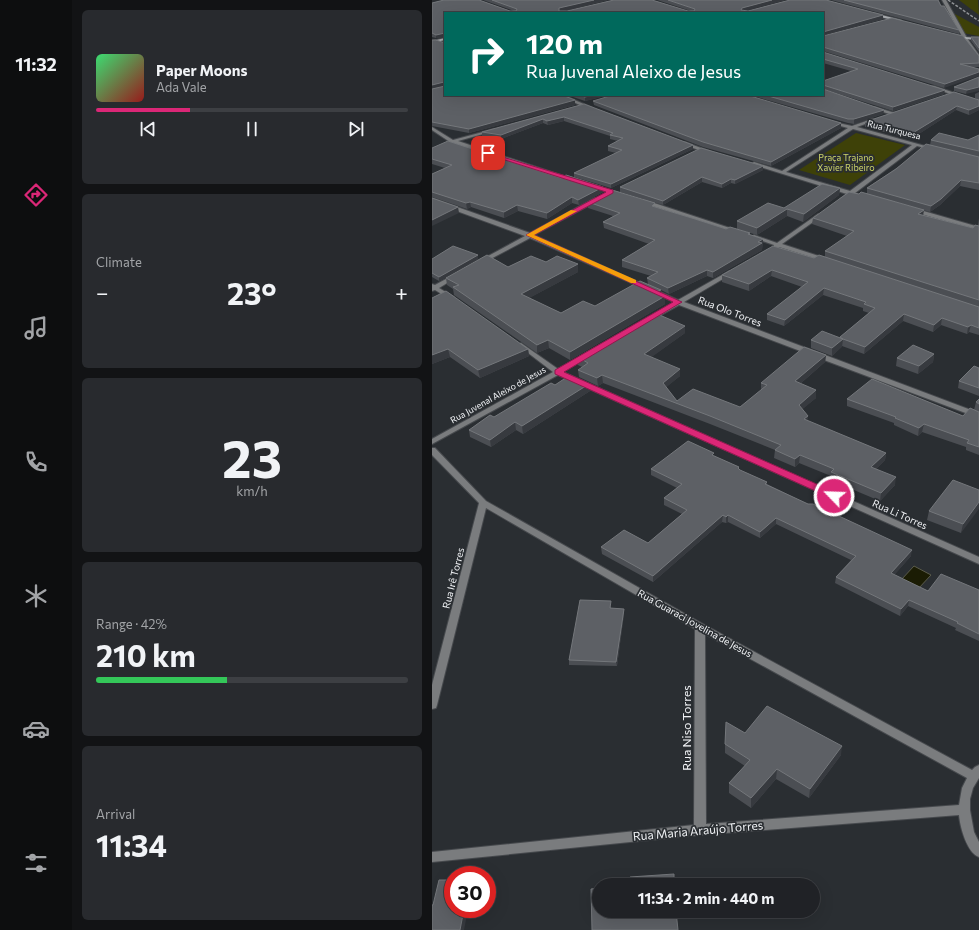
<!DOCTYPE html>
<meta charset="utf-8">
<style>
:root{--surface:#202226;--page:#282a2e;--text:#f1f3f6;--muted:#a2a4a7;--line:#3d3f43;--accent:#db2777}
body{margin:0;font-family:Commissioner,sans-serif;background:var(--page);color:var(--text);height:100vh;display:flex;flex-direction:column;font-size:15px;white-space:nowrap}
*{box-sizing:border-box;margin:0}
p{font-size:13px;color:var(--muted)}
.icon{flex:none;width:22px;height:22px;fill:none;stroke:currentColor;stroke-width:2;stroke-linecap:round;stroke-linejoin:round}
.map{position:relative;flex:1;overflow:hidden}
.panel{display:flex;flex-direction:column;gap:10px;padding:10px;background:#121315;width:360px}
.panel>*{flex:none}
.guide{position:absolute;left:12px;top:12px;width:380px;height:84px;border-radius:0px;box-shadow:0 4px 16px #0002,0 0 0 1px var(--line);background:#00695c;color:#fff;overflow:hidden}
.speed{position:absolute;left:12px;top:866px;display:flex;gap:8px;font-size:20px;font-weight:700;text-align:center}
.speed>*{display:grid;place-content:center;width:52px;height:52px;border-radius:50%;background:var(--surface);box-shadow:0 4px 16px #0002,0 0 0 1px var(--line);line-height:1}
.speed .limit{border:6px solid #d22;background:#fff;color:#111}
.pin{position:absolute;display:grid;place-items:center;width:34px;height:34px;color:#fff;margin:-17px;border-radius:8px;box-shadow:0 2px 6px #0006}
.me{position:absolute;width:44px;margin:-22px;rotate:294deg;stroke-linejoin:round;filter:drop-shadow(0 0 3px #0008)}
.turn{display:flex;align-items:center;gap:14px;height:84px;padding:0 16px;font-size:18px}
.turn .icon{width:52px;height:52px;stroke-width:2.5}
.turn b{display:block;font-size:28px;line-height:34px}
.big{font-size:30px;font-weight:700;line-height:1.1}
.panel .tile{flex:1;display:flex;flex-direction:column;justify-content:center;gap:6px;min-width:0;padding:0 14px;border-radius:6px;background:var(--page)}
.panel .dial{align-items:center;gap:0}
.dial b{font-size:52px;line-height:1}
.song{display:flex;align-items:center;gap:12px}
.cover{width:48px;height:48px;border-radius:6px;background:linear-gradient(135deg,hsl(140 70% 55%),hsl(0 70% 35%))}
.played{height:4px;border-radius:2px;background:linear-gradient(90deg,var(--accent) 30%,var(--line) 30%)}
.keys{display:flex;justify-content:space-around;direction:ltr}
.heat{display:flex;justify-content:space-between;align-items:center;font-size:22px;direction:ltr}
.charge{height:6px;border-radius:3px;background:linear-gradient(90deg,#34c759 42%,var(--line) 0)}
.trip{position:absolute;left:160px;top:878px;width:228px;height:40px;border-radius:20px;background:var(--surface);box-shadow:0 4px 16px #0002,0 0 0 1px var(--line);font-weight:700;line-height:40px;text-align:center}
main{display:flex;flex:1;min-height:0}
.tabs{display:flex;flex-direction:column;width:72px;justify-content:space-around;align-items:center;background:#0d0e0f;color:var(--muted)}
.tabs .icon{width:28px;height:28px}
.tabs .selected{color:var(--accent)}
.tabs b{font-size:18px;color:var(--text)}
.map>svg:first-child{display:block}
.green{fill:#3e4108}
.water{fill:#1b1c04;stroke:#5b5c4c}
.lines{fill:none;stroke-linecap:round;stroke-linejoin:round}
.minor-casing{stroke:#46494d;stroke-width:2}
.secondary-casing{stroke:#46494d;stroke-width:2}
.minor{fill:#7a7c7e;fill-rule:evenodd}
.secondary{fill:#a5a8ab;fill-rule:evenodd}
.rail{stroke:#8f9295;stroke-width:1.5;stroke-dasharray:3 1.5;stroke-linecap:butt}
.wall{fill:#4b4e53}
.shaded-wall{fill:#373a3f}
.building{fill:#5d6065;stroke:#74777b}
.route{fill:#db2777;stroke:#8e194d}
.slow{fill:#f59e0b}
.labels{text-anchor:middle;stroke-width:3.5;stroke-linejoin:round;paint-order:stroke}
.far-street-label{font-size:9px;fill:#f0f2f5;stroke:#2a2e32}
.far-park-label{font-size:9px;fill:#cdd469;stroke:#2a2e32}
.street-label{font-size:10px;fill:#f0f2f5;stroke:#2a2e32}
.near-street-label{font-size:12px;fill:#f0f2f5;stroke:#2a2e32}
</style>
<main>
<nav class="tabs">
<b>11:32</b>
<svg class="icon selected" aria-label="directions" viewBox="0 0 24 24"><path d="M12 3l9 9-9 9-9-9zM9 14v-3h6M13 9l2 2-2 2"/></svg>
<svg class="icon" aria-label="music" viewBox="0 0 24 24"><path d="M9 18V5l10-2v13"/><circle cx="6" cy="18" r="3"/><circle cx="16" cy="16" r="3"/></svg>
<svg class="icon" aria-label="phone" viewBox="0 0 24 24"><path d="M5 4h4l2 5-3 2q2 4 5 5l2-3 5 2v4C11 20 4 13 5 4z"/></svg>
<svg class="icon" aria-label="climate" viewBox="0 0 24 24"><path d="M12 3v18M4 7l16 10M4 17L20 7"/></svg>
<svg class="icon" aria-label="car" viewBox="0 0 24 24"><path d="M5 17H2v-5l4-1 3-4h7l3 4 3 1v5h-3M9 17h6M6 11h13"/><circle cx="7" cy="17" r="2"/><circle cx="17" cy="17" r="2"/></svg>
<svg class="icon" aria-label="filters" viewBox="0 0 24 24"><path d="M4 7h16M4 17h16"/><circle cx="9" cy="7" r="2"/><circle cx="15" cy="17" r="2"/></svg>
</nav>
<section class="panel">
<div class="tile">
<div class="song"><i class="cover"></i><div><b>Paper Moons</b><p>Ada Vale</p></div></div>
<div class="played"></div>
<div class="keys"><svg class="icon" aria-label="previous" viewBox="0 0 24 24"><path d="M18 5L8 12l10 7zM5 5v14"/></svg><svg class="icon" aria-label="pause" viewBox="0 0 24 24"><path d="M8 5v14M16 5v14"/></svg><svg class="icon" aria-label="next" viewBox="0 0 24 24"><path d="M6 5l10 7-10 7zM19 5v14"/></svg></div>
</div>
<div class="tile"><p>Climate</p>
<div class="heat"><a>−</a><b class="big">23°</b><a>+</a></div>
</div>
<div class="tile dial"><b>23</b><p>km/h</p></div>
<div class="tile"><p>Range · 42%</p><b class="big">210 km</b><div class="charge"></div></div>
<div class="tile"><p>Arrival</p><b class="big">11:34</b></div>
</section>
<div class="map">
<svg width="547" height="930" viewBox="0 0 547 930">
<rect width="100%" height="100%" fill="#2a2e32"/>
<!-- green -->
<path class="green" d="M527 0H546L547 15Z
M521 13 547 27V36L531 33Z
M424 133 473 145 418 185 367 170Z"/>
<!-- water -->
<path class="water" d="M482 566 499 575 486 589 469 580Z"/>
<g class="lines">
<!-- minor casing -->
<g class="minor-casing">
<path id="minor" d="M510 0H514L535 38 547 55V59L531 38Z
M502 86 547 101V103L500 88V86Z
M125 95H131L161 108 157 109Z
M443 107 463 113V114L461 115 441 109V107Z
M440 119 444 120 425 127 504 149 502 150 485 146 423 193 425 194 424 195H420L411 201 408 199 415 194 319 164 322 162 350 171 416 128 397 123V121L420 126ZM421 129 480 145 418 191 354 172Z
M0 127 21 140 62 129V131L26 141 144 180 139 181 18 142 0 130Z
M249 142H253L280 152 276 153 249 144Z
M159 185H163L190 194 187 196 159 187Z
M0 198 98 233 163 198H167V200L102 235 246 300 297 271H301V273L252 302 547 413V418L392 360 247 305 218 321H214V319L242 302 98 238 51 263H47V261L93 236 0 202Z
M213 200 307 231 308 232 303 233 211 203V201Z
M481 208 547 227V231L479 211 478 210Z
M386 214 391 215 350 244 396 259V261H392L347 247H342V245L319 237 322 235 345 243Z
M23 274 26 276 25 277 7 288 22 297V299H18L3 290 0 291V284L3 285Z
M89 343 126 369 154 354H158L159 355 158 356 131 372 547 557V564L126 375 0 444V439L121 372 87 346 86 345Z
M0 448H3L54 501 271 624 540 770 543 767 547 765V778L541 788 538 799V810L542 832 547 842V857C535 853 528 827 527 815L268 835 0 862V852L262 825 263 629 54 508 5 705 4 708 0 709V685L47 503 0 455ZM273 634 535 778 530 788 527 805 274 824Z"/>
</g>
<!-- secondary casing -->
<g class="secondary-casing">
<path id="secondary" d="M442 13 469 20 470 21 468 22 441 15Z
M521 34 533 37 547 38V40L533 39 520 36Z
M13 38V40L0 43V41Z"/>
</g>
<!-- minor -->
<use href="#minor" class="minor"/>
<!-- secondary -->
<use href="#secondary" class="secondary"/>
<!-- rail -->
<path class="rail" d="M516 0 547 21"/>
</g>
<!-- wall -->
<path class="wall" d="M12 0H47L78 11H82L51 0H176L131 11H135L182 0H220L256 11H259L225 0H353L314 10 316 11 358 0H394L451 15V19L391 35V13H13V37L4 38 0 37V3Z
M399 0H506L509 6 527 30V34Z
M391 36 547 56V67H541L512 88 391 51Z
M539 37H547V52L539 41Z
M13 43V95L143 105 37 133 0 126V89L13 86 0 89Z
M391 52 512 94 461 111 391 89V81L419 71 391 63Z
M547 77 534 94 522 91V87Z
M547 92V110L537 115 524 110 479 139 433 127V122L547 100 543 98V94Z
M135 95H177L153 101Z
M318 95H391L452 110 451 114 422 124 416 123Z
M161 101 409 128 339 166 271 147 162 105Z
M152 104 261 145V149L179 188 142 177V173L184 153 176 151V146L186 141 178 139V136L132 121 116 125 111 123 69 139 50 136V132Z
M547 135V190L528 186 508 205 498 212 461 201 491 215 541 228 546 225 547 218V335L537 332 535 334 509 325 501 332 471 321 432 354 410 346 400 356 379 348V340L408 337 437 313 431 311V308L391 295 352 326 335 320V314L370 287 339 276 317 291 290 282V275L382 258 393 257V251L415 236 380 224 381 218 427 194H435V188L498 145 499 140H536Z
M0 148 171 187V192L147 205 140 203 115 219 86 211 72 218 39 207 35 209 0 197V174L13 168 0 164Z
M331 166V170L303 184 299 183 290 188 270 182 231 205 188 192V187Z
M408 188 407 195 371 222 355 216 325 235 305 229V221L352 208Z
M156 202 224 207 294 229 318 233V235L331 239 330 250 281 278 275 276 237 294 229 290V295L233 304 138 360 117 348 105 353 22 295 21 289 15 285 14 278 76 267 114 262 146 264V272L97 298 129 313 163 306 216 284 215 278 219 276 190 267V260L217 244 172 228 171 222 181 216 156 208Z
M46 255V259L7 281 0 277V259Z
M0 298 96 349 97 356 48 378 18 357 0 364Z
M253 333 219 357 248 376 234 387 245 401 308 407 329 390V383L394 355 393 362 368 384 384 398 370 409 376 416 375 421 454 453 453 460 444 469 463 485 448 501 398 480 399 476 367 463 363 467 342 458 343 450 278 424 171 383 166 386 147 377 146 370 150 367 146 365V357Z
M502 354 501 362 486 374 464 366 465 358Z
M547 368V396L526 388 527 381Z
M157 384 158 391 91 434 84 430 59 447 38 437 37 430 62 417Z
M415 399 531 416 547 412V455L534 450V447L490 432 486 436 462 425V423L415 406Z
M547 399V412L542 410 544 402Z
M282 456 307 467V469L308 470 335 482V484L479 556 462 575 496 591 547 590V641L523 630 524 628 476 606 468 616 403 583 404 577 419 560 344 524 328 538 296 522 294 523 290 522 221 582 170 554 169 547 216 543 250 514 232 505V498L245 488 219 475V469Z
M547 490 529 533 495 520 497 511Z
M179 606V608L192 609V614L185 666 137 665V660Z
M313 733 409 755 377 798 344 779 319 808 297 793V783L313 766 293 753V744Z"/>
<!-- shaded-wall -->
<path class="shaded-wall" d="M162 0H176L128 12 127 11V8Z
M340 0H353L310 12 309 10 310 8Z
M451 15V19L391 35V32Z
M13 33V37L4 38V35Z
M547 72V76L512 88 513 84Z
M12 82 13 86 0 89V85Z
M547 87V91L534 94 535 90Z
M513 90 512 94 461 111V107Z
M161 95H177L153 101V97Z
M143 100V105L37 133V129Z
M525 106 524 110 479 139V134Z
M547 106V110L537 115V110Z
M452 110 451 114 422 124V119Z
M132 117V121L116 125 115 121Z
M111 119V123L69 139V135Z
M409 123V128L339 166V162Z
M261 145V149L179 188V184Z
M331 166V170L303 184V180Z
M270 177V182L231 205V201Z
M299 179V183L290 188V184Z
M529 180 528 186 508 205 498 212 499 206Z
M171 187V192L147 205 146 200Z
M408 188 407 195 371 222 372 214Z
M140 197V203L115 219V213Z
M38 202 39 207 35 209 34 203Z
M85 205 86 211 72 218V212Z
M26 207 27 213 0 226V220Z
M355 209V216L325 235V228Z
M492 210 491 216 486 214Z
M331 239 330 250 281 278V272Z
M46 255V259L7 281V277Z
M146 264V272L90 302 89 294Z
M275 270V276L237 294 236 288Z
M340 270 339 276 317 291V284Z
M392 288 391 295 352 326 353 320Z
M229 290V298L223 292Z
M233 296V304L138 360V352Z
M472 314 471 321 432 354 433 347Z
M510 318 509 325 501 332 502 325Z
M539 325 537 332 535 334 536 327Z
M253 326V333L213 362 212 354Z
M411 339 410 347 400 356V348Z
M116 340 117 348 105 353V345Z
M16 349 18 357 0 364V355Z
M96 349 97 356 48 378 46 370Z
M502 354 501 362 486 374 487 366Z
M394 355 393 362 362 389 363 381Z
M248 369V376L231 390V383Z
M170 375 171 383 166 386 165 378Z
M157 384 158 391 91 434 90 426Z
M384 390V398L366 413 367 405Z
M376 416 375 423 372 419Z
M83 422 84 430 59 447 58 440Z
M492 424 490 432 486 436 487 428Z
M454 453 453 460 438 475 439 467Z
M368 455 367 463 363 467V459Z
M464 477 463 485 448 501 449 493Z
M547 502V509L529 533 531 524Z
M291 515 290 522 221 582V576Z
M296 515V522L294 523V517Z
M344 518V524L328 538V532Z
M480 550 479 556 458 580 459 573Z
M477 600 476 606 468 616 469 609Z
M192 609V614L185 666 184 662Z
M410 746 409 755 377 798 378 789Z
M345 769 344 779 319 808V798Z
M32 909H36L32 930H28Z"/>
<!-- building -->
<path class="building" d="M12 0H47L78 11H84L85 9 60 0H162L127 8V11H135L182 0H220L256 11H262L263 9 236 0H340L310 8 309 10 316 11 358 0H394L451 15 391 32V13H13V33L4 35 0 33V3Z
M412 0H506L509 6H512L527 30Z
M460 18 531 36 547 56V63L528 64 547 69V72L513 84 391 47V36Z
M539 37H547V48Z
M0 40H4L13 43V82H12L0 85Z
M391 52 513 90 461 107 391 85V81L426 69 391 59Z
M547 77V87L535 90 522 87Z
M13 86V95H130L143 100 37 129 0 122V89Z
M391 89 452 110 422 119H416L333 95H391Z
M522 92 547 100V106L537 110 525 106 479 134 433 122Z
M146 95H161L153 97Z
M181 95H315L409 123 339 162 271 142 161 101Z
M152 104 261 145 179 184 142 173 190 150 176 146 191 138 178 135 181 133 132 117 115 121 111 119 69 135 50 132Z
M507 133 536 140 547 135V151L499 140Z
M16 141 129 178 134 175 171 187 146 200 140 197 115 213 85 205 72 212 38 202 34 203 0 192V174L20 165 0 159V148Z
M494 144 547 157V183L529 180 509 199 499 206 435 188 464 169Z
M269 148 331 166 303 180 299 179 290 184 270 177 231 201 188 187Z
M390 184 408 188 372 214 355 209 325 228 305 221 336 203 352 208Z
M180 190 223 203 220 206 263 219 294 229 298 227 318 233 316 234 331 239 326 242 330 243 281 272 275 270 236 288 215 278 226 272 190 260 223 240 171 222 188 213 156 202Z
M417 192 427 194 429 192 492 210 486 214 541 228 543 225 547 226V300L393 251 422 231 381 218Z
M0 198 26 207 0 220Z
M21 246 46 255 7 277 0 273V259Z
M341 246 382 258 387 255 547 307V328L539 325 536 327 510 318 502 325 472 314 433 347 411 339 408 337 443 308 432 304 434 302 392 288 353 320 335 314 376 282 340 270 317 284 290 275Z
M55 255 76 267 99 256 114 262 125 256 146 264 89 294 129 313 151 301 163 306 208 281 229 290 223 292 233 296 138 352 116 340 105 345 21 287 27 285 14 278Z
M14 291 96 349 46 370 16 349 0 355V298Z
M223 313 253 326 212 354 248 369 231 383 245 401 261 389 308 407 335 385 329 383 372 347 394 355 363 381 384 390 367 405 376 416 372 419 454 453 439 467 464 477 449 493 399 472 402 469 368 455 363 459 343 450 349 445 278 416 170 375 165 378 146 370 156 363 146 357Z
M390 331 411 339 400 348 379 340Z
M481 345 502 354 487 366 465 358Z
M542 366 547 368V388L527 381Z
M138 375 157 384 90 426 83 422 58 440 37 430 58 415 62 417 119 383 123 385Z
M440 379 531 416 538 408 547 412V447L535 443 537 440 492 424 487 428 463 418 464 417 415 399Z
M547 399V404L544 402Z
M256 441 282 453 280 455 307 467 306 468 308 470 335 482 333 484 376 504H381L480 550 459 573 496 591 509 574 547 590V634L525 623 526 622 477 600 469 609 404 577 424 556 344 518 328 532 296 515 294 517 291 515 221 576 169 547 192 530 216 543 255 510 232 498 250 484 219 469Z
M521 480 547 490V502L531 524 497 511Z
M148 600 179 601 178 608 192 609 184 662 137 660Z
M335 706 410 746 378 789 345 769 319 798 297 783 318 760 293 744 294 722 313 733Z
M242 874V885H193L198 884V877Z
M7 880H21V909H32L28 930H0V905H1Z
M167 888V911H244L246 930H160L159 889Z"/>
<!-- route -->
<path class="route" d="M54 152 181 190V193L102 235 250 302 132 372 405 493 407 496 405 498H399L123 374V370L241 302 94 235 174 192 54 154Z"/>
<!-- slow -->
<path class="slow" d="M139 210 145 211 102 235 204 280V283H199L94 235Z"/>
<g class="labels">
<!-- far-street labels -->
<g class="far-street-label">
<text transform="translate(462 130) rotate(14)" y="3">Rua Turquesa</text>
<text transform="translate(66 395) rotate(-29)" y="3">Rua Juvenal Aleixo de Jesus</text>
</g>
<!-- far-park labels -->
<g class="far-park-label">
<text x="414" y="161">Praça Trajano<tspan x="414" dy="10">Xavier Ribeiro</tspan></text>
</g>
<!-- street labels -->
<g class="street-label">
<text transform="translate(298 311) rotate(21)" y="4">Rua Olo Torres</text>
<text transform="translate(468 514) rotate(24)" y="4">Rua Li Torres</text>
<text transform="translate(21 578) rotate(-76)" y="4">Rua Irê Torres</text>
<text transform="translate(263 623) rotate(29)" y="4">Rua Guaraci Jovelina de Jesus</text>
</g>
<!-- near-street labels -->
<g class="near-street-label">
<text transform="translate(255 728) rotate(-90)" y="4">Rua Niso Torres</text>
<text transform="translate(266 831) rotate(-5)" y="4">Rua Maria Araújo Torres</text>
</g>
</g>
</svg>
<div class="speed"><div class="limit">30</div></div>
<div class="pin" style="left:56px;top:153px;background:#d93025"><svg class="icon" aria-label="arrive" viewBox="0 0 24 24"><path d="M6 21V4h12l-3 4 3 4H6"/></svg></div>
<svg class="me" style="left:402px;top:496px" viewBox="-20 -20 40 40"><circle r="17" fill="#db2777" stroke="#fff" stroke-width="3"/><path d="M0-11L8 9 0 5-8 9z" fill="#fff"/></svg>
<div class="trip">11:34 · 2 min · 440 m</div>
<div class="guide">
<div class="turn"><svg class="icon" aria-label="right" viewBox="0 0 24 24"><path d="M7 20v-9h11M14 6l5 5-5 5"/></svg><div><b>120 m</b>Rua Juvenal Aleixo de Jesus</div></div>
</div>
</div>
</main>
